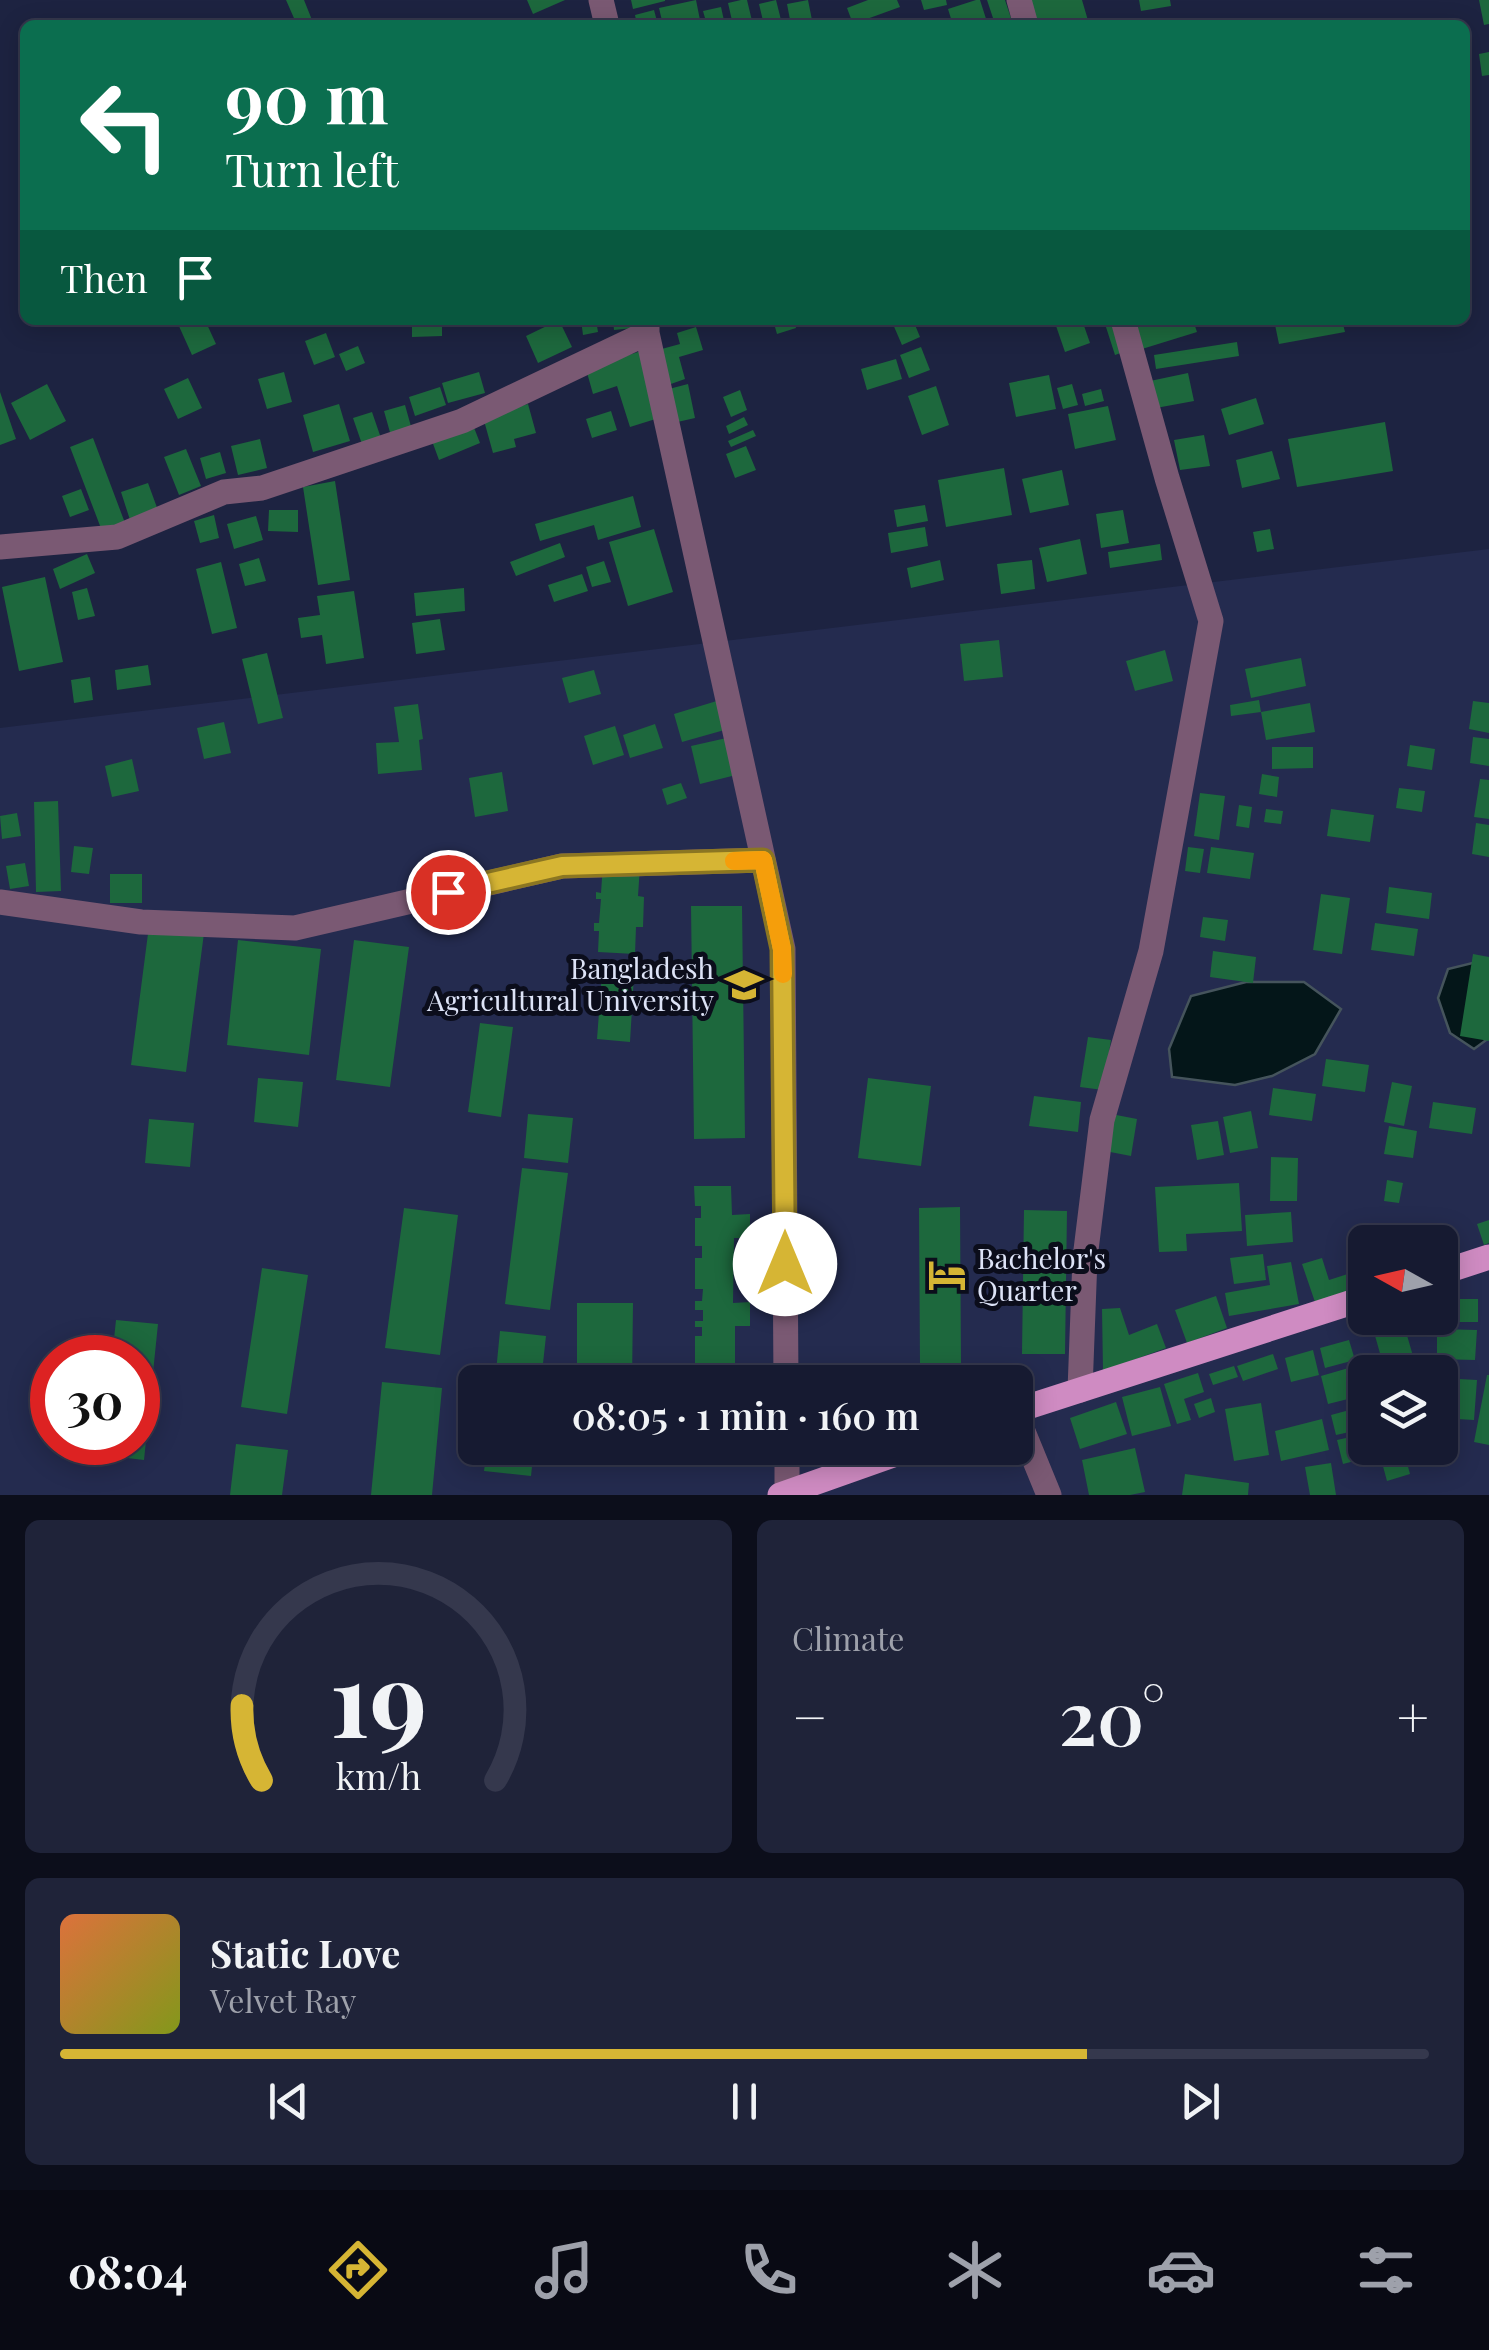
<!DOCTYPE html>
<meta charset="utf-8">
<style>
:root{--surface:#161a31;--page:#1f2339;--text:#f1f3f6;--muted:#9ea1ab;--line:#35384d;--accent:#d6b534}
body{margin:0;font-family:"Playfair Display",serif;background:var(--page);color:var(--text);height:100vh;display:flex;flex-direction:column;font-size:38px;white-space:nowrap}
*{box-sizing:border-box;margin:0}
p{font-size:32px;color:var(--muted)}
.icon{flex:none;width:55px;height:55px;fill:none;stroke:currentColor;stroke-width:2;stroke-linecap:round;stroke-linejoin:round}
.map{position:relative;height:1495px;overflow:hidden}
.sheet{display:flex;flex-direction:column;gap:25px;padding:25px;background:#0c0e1b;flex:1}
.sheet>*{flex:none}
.guide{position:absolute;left:20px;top:20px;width:1450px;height:305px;border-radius:15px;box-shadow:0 5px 25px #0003,0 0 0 2px var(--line);background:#0b6e4f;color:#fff;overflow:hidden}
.needle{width:65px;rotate:278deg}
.fabs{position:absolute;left:1348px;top:1225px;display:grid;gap:20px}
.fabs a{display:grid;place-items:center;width:110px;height:110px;border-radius:15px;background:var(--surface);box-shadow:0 5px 25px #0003,0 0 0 2px var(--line);font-size:50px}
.speed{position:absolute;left:30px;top:1335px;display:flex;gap:20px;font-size:50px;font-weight:700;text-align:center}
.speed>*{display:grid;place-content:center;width:130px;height:130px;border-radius:50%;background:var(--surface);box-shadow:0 5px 25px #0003,0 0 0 2px var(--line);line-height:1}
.speed .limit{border:15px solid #d22;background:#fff;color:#111}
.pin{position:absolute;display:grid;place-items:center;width:85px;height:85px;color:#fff;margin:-42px;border:5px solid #fff;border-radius:50%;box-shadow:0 2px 10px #0007}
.me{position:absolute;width:110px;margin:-55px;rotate:0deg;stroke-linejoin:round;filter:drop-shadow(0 0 8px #0008)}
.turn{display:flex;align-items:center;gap:35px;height:210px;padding:0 40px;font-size:45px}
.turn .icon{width:130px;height:130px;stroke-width:2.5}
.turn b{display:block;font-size:70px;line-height:85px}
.then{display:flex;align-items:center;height:95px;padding:0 40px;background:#0003;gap:20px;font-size:38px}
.big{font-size:75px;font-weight:600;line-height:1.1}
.sheet .widget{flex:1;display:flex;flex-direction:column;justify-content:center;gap:15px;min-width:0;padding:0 35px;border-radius:15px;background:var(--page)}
.sheet .dial{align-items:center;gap:0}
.dial svg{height:260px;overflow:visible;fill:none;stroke:var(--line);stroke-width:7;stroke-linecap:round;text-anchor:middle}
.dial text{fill:var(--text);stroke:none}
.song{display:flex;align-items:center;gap:30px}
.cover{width:120px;height:120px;border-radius:15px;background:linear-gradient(135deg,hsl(20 70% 55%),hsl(70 70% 35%))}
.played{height:10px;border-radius:5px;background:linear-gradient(90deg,var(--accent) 75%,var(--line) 75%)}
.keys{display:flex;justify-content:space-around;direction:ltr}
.heat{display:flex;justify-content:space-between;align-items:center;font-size:55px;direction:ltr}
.sheet .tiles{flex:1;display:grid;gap:25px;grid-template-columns:1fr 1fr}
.widget:last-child{grid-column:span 2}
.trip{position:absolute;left:458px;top:1365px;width:575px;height:100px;border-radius:15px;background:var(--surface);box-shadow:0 5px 25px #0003,0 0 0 2px var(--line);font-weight:600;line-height:100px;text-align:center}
.dock{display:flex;height:160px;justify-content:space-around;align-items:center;background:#090a14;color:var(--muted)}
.dock .icon{width:70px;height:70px}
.dock .current{color:var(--accent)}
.dock b{font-size:45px;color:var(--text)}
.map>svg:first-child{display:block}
.built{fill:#242b4f;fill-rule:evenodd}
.water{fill:#041619;stroke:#45545c;stroke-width:2.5}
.building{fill:#1d683d}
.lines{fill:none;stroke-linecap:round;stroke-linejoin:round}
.minor{stroke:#7a5973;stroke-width:25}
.major{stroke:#cf8bc2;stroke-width:25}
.route-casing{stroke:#8b7622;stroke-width:25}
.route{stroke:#d6b534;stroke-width:18}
.slow{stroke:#f59e0b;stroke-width:18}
.labels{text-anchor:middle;stroke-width:10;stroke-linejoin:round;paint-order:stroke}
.poi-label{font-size:28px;fill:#dde3f7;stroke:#0b0d1b;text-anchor:end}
</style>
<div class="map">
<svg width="1489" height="1495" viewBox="0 0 1489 1495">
<rect width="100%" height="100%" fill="#1d2341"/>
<!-- built -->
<path class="built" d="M1489 549V1495H0V728ZM1365 1242H1440V1318H1365ZM52 1358H138V1442H52ZM1365 1372H1440V1448H1365ZM475 1382H1015V1448H475Z"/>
<!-- water -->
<path class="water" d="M1489 959V1038L1474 1049 1450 1033 1438 998 1448 969Z
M1246 982H1304L1341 1009 1315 1054 1272 1076 1235 1085 1172 1077 1169 1049 1191 996Z"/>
<!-- building -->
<path class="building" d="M286 0H304L314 25H297Z
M527 0H565L533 14Z
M631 0H665V1L633 9Z
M696 0 701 25H663L659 8Z
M741 0H747L753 25H733L728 3Z
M776 0 782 24 764 25 759 4Z
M808 0 813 25H791L787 4Z
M868 0H897L900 7 853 24 847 8Z
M921 0H946L947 5 924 10Z
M976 0H980L988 25H953L948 9Z
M987 0H1005L1011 18 995 24Z
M1029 0H1082L1089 24 1029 25Z
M1139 0H1170L1171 6 1141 11Z
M1479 0H1489V24L1484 25Z
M721 7 725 25H707L703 11Z
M654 10 658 25H637L635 15Z
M1489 52V75L1482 76 1479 54Z
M188 320H205L216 344 192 355 178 324Z
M412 320H442V336L412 337Z
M559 320 572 347 538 363 526 336Z
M581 320H596L598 332 583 335Z
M613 320H632L633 328 614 330Z
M773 320H794L796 328 777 334Z
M896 320H913L920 337 902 345 892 322Z
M1054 320H1082L1090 343 1065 352Z
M1116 320 1132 349 1115 355 1105 324Z
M1139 320H1193L1197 332 1142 349 1133 322Z
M1274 320H1342L1345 332 1279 344Z
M696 327 703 350 679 357 685 379 668 385 658 350 680 344 677 333Z
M326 333 335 357 314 365 305 341Z
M1237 342 1239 356 1156 369 1154 355Z
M358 346 365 363 346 371 339 354Z
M921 347 930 370 909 378 900 355Z
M641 351 662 417 630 427 617 386 593 394 586 369Z
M896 359 902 379 867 390 861 369Z
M284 372 292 402 267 409 258 379Z
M479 372 485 393 448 403 442 383Z
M1188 373 1194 401 1156 408 1150 381Z
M1049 375 1056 409 1016 417 1009 383Z
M188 378 202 408 178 419 164 389Z
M47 384 66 421 30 440 11 403Z
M688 384 695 418 673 423 665 390Z
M1072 384 1078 405 1063 409 1057 388Z
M936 386 949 425 922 435 908 396Z
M440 387 446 405 415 416 409 397Z
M1101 389 1104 401 1085 406 1082 394Z
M740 390 747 410 731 417 723 397Z
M0 392 16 439 0 445Z
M1256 398 1264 424 1229 435 1221 409Z
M339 404 350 441 313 452 303 415Z
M528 404 536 433 514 439 516 447 493 453 483 417Z
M405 405 412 430 391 436 384 411Z
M1108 406 1116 440 1075 449 1068 414Z
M611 411 617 430 592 438 586 419Z
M372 412 383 444 364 450 353 418Z
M744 417 748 425 729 434 726 426Z
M1385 422 1393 471 1297 487 1288 439Z
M473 425 480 443 439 460 432 441Z
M753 430 756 436 731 447 728 441Z
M1204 435 1210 466 1180 470 1174 440Z
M93 438 125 523 102 531 70 447Z
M260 439 267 468 238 475 231 446Z
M746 446 756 470 735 478 726 454Z
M186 449 201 486 179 495 164 457Z
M1272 451 1280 479 1242 488 1236 460Z
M220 452 226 473 206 479 200 458Z
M1004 468 1012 515 946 527 938 480Z
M1062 470 1069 505 1030 513 1022 479Z
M335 481 350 580 318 585 303 487Z
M148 483 159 513 131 523 121 492Z
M81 489 89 510 70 517 62 496Z
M633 496 641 527 598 540 594 525 540 541 535 524Z
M925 505 928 521 897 527 894 510Z
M269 510H298V532L268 531Z
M1123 510 1129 543 1101 548 1096 514Z
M214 515 219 538 200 543 194 521Z
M256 516 263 540 234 549 227 524Z
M925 527 928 546 891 553 888 533Z
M654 529 673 592 628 606 609 542Z
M1270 529 1274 549 1257 552 1253 532Z
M1080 539 1087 574 1047 582 1039 548Z
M560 543 565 557 516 576 510 562Z
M1160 544 1162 560 1110 568 1108 552Z
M87 554 95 573 60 589 53 569Z
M259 558 266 581 245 586 239 564Z
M940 560 944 580 911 588 907 568Z
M1032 560 1035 589 1001 594 997 564Z
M604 561 611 582 592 587 586 567Z
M221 562 237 628 212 634 196 569Z
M582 574 588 591 554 602 548 585Z
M45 577 63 662 19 671 2 587Z
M87 588 95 616 78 620 72 592Z
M464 588 465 611 416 616 414 593Z
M354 591 364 658 326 664 322 635 301 638 298 618 320 615 317 596Z
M440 619 445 650 416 654 412 623Z
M999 640 1003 677 964 681 960 644Z
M1165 650 1173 681 1135 691 1126 661Z
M267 653 283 718 258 724 242 659Z
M1301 658 1306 686 1251 698 1245 669Z
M148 665 151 685 117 690 115 670Z
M594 670 601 694 569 703 562 678Z
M90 677 93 700 74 703 71 680Z
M720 700 728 729 682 742 674 714Z
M1259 700 1261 712 1231 716 1230 705Z
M1473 701 1489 703V733L1469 729Z
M1310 703 1315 732 1266 740 1261 712Z
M418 704 423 739 419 740 422 770 378 774 376 743 399 742 394 707Z
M224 722 231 753 204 759 197 728Z
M655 724 663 748 630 758 623 735Z
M615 726 624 755 593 765 584 736Z
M731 737 740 774 700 784 691 746Z
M1473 737 1489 739V766L1470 763Z
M1410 745 1435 749 1432 770 1407 766Z
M1272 747H1313V768L1272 769Z
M132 759 139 791 112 797 105 766Z
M502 772 508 811 475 817 469 778Z
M1262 774 1279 777 1277 797 1259 794Z
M1480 779 1489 780V819L1474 817Z
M681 783 687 798 667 805 662 789Z
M1399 788 1425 791 1422 812 1396 808Z
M1200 793 1225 796 1219 840 1194 836Z
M58 801 61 891 36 892 34 802Z
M1239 805 1252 807 1249 828 1236 826Z
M1266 809 1283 811 1281 824 1264 822Z
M1331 809 1374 815 1370 842 1327 836Z
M17 813 21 836 2 839 0 816Z
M1476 823 1489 825V857L1472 854Z
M74 846 93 848 89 874 71 872Z
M1188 847 1204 849 1200 873 1185 871Z
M1211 847 1254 853 1250 879 1207 873Z
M25 863 29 886 10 889 6 866Z
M603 864 640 866 638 896 644 897 643 927H636L635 954 598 952 599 931H594V923H599L601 899H596V892L601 893Z
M110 874H142V903H110Z
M1389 887 1432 893 1429 919 1386 913Z
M1321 894 1350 898 1342 954 1313 950Z
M691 906H742L745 1138 694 1139Z
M1203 917 1228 920 1225 941 1200 937Z
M1375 923 1418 929 1414 956 1371 950Z
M149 926 204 933 186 1072 131 1065Z
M238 940 321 949 309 1055 227 1045Z
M354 940 409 947 390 1087 336 1080Z
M1213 951 1256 957 1253 983 1210 977Z
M1473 954 1489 957V1041L1460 1036Z
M602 973 634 975 630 1042 597 1039Z
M480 1023 513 1027 501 1117 468 1112Z
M1088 1037 1111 1040 1103 1090 1080 1087Z
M1326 1059 1369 1065 1365 1092 1322 1086Z
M258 1078 303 1082 298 1127 254 1122Z
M868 1078 931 1086 921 1166 858 1158Z
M1392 1082 1412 1086 1404 1126 1384 1122Z
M1273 1088 1316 1094 1312 1121 1269 1115Z
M1034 1096 1081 1102 1078 1132 1029 1126Z
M1433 1102 1476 1108 1472 1134 1429 1128Z
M1251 1111 1258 1148 1230 1153 1223 1117Z
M528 1114 573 1118 568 1163 524 1158Z
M1111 1114 1137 1119 1131 1156 1105 1151Z
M149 1119 194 1123 190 1167 145 1163Z
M1218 1121 1224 1155 1197 1160 1191 1125Z
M1389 1126 1417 1131 1413 1158 1384 1154Z
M1271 1157 1298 1158 1297 1201H1270Z
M522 1168 568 1173 550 1310 505 1304Z
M1387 1180 1403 1183 1399 1203 1384 1201Z
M1239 1183 1242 1231 1186 1234 1187 1251 1159 1252 1155 1187Z
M694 1186H731L732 1215 750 1214V1238H734L733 1303 750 1302V1326H735V1376H750L751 1382H703V1369H695V1336H702V1327H695V1321H703V1310H695V1301H702L703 1289H695V1258H702V1246H695V1218H701V1206H695Z
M960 1207 961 1365H920L919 1208Z
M404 1208 458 1215 440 1355 385 1348Z
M1024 1210 1067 1211 1065 1354H1022Z
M1291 1212 1293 1242 1247 1246 1245 1215Z
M1489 1220V1243L1484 1245 1477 1224Z
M1263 1254 1266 1280 1234 1284 1230 1258Z
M1322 1258 1329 1280 1354 1272 1359 1287 1315 1302 1302 1264Z
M1291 1262 1299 1304 1229 1316 1225 1293 1270 1285 1267 1266Z
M262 1268 308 1275 287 1414 241 1407Z
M1216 1296 1227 1328 1187 1343 1175 1310Z
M1440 1299H1478V1322H1438V1318H1440Z
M577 1303H633L632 1382H577Z
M1120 1308 1129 1335 1157 1324 1166 1348 1103 1371 1102 1309Z
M1370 1318H1402L1413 1356 1383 1364Z
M116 1320 158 1324 144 1460 102 1455 103 1442H138V1358H112Z
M1437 1329 1477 1330 1475 1360 1437 1359Z
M500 1331 546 1336 541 1382H495Z
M1349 1340 1355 1360 1325 1368 1320 1348Z
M1313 1350 1319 1375 1291 1382 1285 1358Z
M1273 1354 1278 1369 1243 1381 1237 1366Z
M1234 1366 1238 1377 1213 1385 1209 1374Z
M1352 1367 1360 1396 1328 1404 1321 1376Z
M1198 1373 1204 1392 1184 1399 1191 1420 1177 1424 1164 1384Z
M1487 1375H1489V1445L1474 1442Z
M1440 1378 1477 1380 1474 1420 1440 1418Z
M382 1382 442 1388 432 1495H371Z
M1160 1387 1171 1426 1132 1436 1122 1397Z
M1211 1398 1215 1412 1199 1418 1194 1404Z
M1116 1402 1127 1434 1080 1449 1070 1418Z
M1261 1403 1269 1455 1234 1461 1225 1409Z
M1357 1408 1363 1429 1336 1435 1331 1415Z
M1322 1419 1329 1450 1281 1461 1275 1431Z
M1364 1434 1365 1448H1368L1370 1457 1343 1464 1337 1440Z
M236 1444 288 1450 282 1495H230Z
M487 1448H534L531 1476 484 1471Z
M1135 1448 1145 1492 1130 1495H1089L1082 1460Z
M1378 1448H1403L1410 1474 1387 1481Z
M1331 1463 1336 1495H1310L1305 1467Z
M1185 1474 1249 1483 1248 1495H1182Z"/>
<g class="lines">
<!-- minor -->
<path class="minor" d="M601 0 607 25
M1019 0 1026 25
M647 320V333L783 949 786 1382
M0 547 117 537 224 492 262 488 462 421 647 333
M0 902 141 922 295 928 562 866 763 860
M1080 1390 1085 1258 1102 1120 1151 951 1211 621 1167 478 1123 320
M1015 1412 1049 1495
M787 1448V1493"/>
<!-- major -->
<path class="major" d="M1440 1273 1489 1257
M1015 1411 1365 1298
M780 1495 913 1448"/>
</g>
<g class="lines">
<!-- route casing -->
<g class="route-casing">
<path id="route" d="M448 892 562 866 763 860 782 949 785 1264"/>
</g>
<!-- route -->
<use href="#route" class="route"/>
<!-- slow -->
<path class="slow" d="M734 861 763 860 782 949 783 974"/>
</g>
<!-- icons -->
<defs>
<g id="university-bare" transform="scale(3)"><path d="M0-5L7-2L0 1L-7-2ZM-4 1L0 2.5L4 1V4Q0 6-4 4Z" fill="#d6b534" stroke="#0b0d1b" stroke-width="2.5" paint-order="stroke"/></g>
<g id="hotel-bare" transform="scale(3)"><path d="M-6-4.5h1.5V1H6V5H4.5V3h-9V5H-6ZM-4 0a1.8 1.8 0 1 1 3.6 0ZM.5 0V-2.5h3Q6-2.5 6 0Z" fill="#d6b534" stroke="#0b0d1b" stroke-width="2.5" paint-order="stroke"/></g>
</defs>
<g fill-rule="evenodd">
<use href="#university-bare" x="744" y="985"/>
<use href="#hotel-bare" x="947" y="1275"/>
</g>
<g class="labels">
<!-- poi labels -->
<g class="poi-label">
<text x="714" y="979">Bangladesh<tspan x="714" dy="32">Agricultural University</tspan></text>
<text x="977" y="1269" text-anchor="start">Bachelor's<tspan x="977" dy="32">Quarter</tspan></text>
</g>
</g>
</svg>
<div class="fabs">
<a><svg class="needle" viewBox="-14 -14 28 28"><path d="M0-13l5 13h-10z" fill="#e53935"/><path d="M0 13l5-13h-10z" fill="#9ea1ab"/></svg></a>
<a><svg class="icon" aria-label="layers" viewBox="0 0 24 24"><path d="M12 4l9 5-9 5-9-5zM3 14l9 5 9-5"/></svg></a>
</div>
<div class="speed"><div class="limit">30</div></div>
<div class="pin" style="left:448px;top:892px;background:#d93025"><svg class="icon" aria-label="arrive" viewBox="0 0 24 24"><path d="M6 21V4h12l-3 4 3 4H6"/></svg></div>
<svg class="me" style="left:785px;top:1264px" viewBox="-20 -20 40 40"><circle r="19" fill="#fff"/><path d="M0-13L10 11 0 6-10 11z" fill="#d6b534"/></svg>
<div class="trip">08:05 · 1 min · 160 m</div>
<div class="guide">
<div class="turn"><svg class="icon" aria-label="left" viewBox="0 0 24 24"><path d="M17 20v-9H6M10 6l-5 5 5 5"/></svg><div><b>90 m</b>Turn left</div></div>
<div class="then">Then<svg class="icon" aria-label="arrive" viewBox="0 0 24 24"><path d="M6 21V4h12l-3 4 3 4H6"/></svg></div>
</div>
</div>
<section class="sheet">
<div class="tiles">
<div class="widget dial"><svg viewBox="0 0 100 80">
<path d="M14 69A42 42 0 1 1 86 69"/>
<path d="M14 69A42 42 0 0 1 8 46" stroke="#d6b534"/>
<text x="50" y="56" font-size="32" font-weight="700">19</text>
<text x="50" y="72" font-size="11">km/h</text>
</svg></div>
<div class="widget"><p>Climate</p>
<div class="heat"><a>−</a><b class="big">20°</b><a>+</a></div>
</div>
<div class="widget">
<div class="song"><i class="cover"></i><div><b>Static Love</b><p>Velvet Ray</p></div></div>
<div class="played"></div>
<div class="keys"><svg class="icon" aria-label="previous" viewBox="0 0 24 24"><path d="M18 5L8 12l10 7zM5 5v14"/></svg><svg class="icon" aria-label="pause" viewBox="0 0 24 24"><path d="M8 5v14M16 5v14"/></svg><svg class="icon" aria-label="next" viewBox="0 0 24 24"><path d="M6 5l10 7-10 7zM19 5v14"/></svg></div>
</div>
</div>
</section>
<nav class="dock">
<b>08:04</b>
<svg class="icon current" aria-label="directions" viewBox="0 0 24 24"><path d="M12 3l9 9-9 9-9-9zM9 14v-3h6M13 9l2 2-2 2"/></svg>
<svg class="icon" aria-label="music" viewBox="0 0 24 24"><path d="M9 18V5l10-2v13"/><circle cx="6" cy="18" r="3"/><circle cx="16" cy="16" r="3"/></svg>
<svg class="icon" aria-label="phone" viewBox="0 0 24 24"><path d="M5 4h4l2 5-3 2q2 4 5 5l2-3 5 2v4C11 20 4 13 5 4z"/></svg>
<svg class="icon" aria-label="climate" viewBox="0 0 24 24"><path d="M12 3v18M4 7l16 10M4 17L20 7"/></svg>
<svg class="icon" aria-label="car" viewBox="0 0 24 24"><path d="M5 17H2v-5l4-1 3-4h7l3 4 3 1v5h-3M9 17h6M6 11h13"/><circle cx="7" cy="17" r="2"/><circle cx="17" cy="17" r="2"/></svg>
<svg class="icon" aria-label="filters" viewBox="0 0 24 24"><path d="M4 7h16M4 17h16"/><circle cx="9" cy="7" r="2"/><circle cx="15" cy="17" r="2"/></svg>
</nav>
